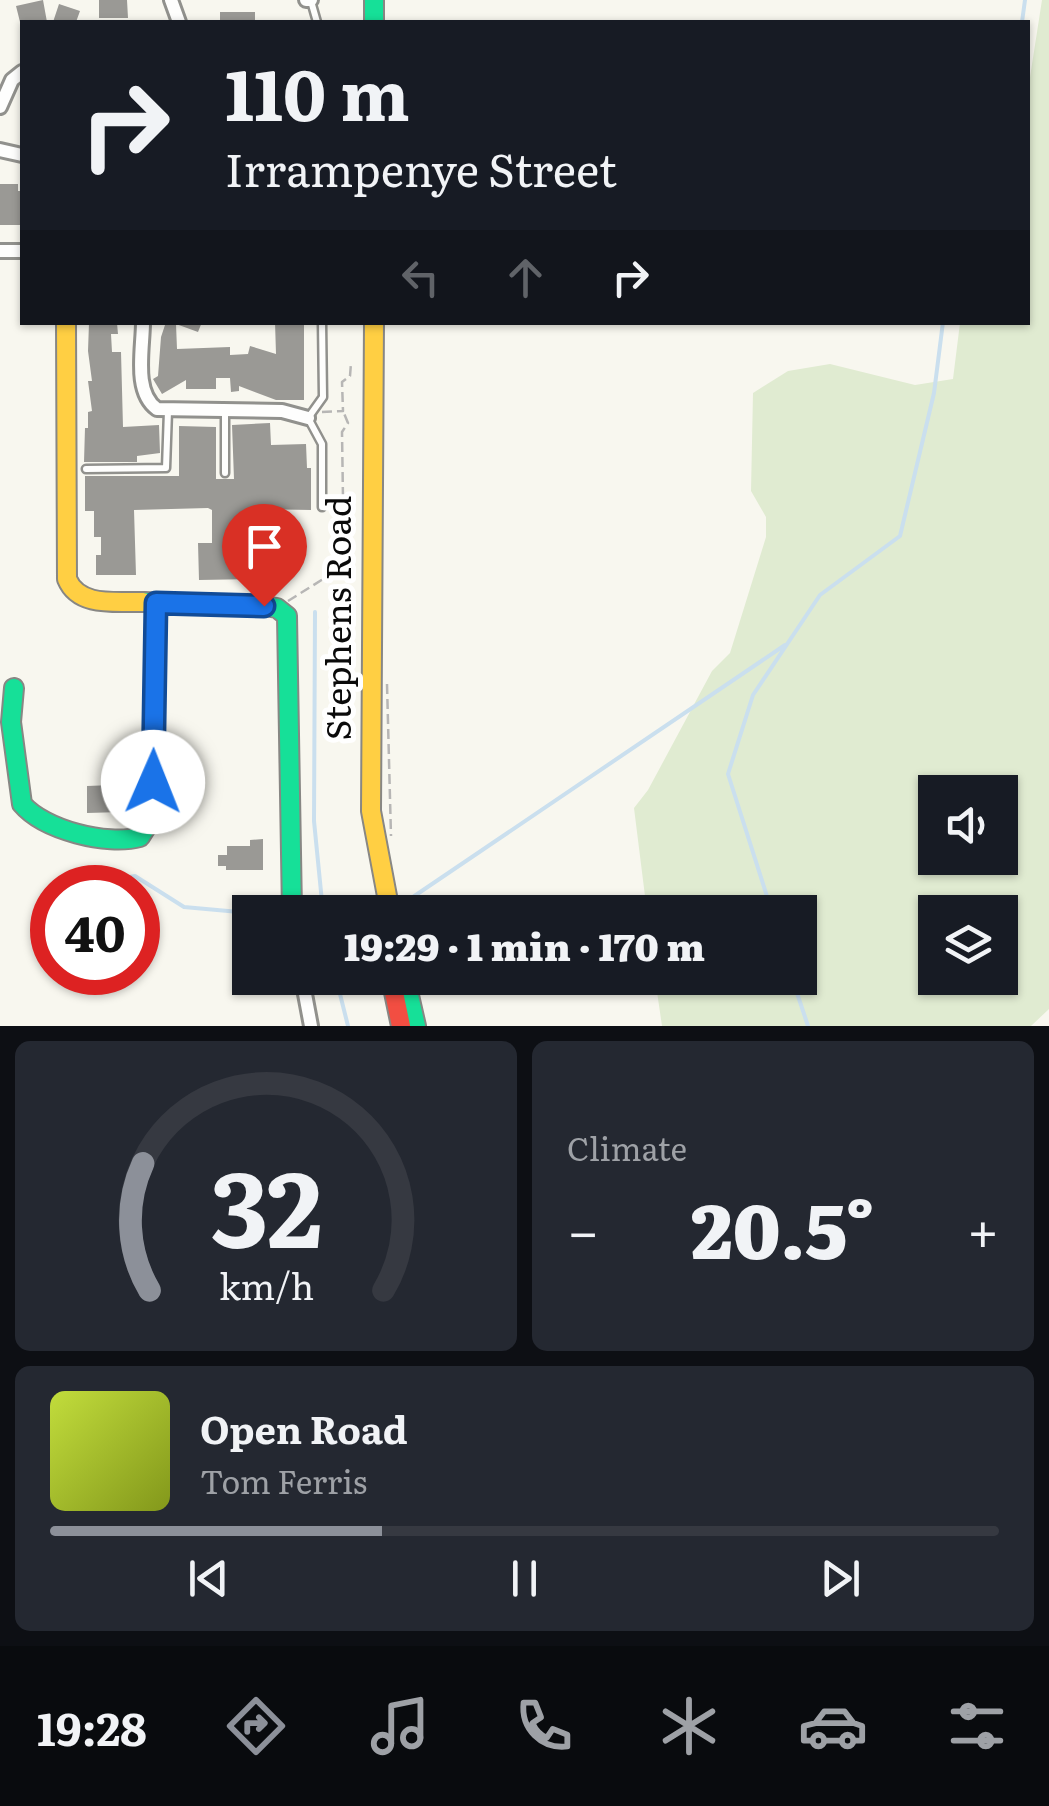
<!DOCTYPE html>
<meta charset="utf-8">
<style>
:root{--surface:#171b24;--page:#242831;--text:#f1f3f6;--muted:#9ea1a6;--line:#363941;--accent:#8c9099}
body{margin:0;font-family:Literata,serif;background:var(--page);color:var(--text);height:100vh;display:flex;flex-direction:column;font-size:38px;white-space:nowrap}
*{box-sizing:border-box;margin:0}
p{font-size:32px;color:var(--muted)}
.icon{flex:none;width:55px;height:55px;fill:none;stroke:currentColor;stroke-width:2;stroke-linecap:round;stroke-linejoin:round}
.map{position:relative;height:1026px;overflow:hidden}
.drawer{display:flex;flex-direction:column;gap:15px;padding:15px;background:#0d0f14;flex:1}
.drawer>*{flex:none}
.banner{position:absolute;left:20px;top:20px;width:1010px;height:305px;border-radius:0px;box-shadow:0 2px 8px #0004;background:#171b24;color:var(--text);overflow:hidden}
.buttons{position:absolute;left:918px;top:775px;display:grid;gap:20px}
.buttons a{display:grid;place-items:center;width:100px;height:100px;border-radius:0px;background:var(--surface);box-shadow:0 2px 8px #0004;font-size:50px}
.speed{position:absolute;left:30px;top:865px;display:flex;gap:20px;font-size:50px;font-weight:700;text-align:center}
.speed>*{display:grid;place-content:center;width:130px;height:130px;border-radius:50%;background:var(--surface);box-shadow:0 2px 8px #0004;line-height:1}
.speed .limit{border:15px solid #d22;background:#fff;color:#111}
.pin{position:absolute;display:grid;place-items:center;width:85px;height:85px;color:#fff;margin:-102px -42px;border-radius:50% 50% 50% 0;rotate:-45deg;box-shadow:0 0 10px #0007}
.pin .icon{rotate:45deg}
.me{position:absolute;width:110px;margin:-55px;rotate:1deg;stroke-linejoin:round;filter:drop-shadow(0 0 8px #0008)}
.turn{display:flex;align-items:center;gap:35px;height:210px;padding:0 40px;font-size:45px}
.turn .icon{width:130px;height:130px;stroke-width:2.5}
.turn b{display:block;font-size:70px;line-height:85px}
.lanes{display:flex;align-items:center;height:95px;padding:0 40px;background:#0003;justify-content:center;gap:50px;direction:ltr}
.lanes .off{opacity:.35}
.big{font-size:75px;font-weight:800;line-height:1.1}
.drawer .tile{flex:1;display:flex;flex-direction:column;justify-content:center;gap:15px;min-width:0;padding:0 35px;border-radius:15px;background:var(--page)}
.drawer .dial{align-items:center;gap:0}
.dial svg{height:260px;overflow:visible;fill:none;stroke:var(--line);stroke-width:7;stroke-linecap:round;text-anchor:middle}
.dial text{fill:var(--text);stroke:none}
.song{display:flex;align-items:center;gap:30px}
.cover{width:120px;height:120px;border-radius:15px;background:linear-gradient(135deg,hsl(70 70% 55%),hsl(70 70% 35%))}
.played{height:10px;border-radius:5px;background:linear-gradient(90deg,var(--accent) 35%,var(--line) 35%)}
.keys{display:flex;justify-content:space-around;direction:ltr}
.heat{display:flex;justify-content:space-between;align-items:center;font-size:55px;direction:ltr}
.drawer .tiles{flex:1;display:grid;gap:15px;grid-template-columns:1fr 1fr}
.tile:last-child{grid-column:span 2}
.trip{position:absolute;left:232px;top:895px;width:585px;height:100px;border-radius:0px;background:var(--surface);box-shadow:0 2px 8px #0004;font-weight:800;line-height:100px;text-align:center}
.tab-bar{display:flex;height:160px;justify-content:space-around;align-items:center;background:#090b0e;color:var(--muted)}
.tab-bar .icon{width:70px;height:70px}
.tab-bar .selected{color:var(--accent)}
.tab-bar b{font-size:45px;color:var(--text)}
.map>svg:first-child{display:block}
.green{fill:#e0ebd1;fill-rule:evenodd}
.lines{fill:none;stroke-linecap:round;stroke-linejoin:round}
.stream{stroke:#cadfee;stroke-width:4}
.building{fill:#9a9995}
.lane-casing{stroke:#91918d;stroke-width:11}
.street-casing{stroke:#91918d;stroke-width:18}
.fast-casing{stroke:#888784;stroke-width:22}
.slow-casing{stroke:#888784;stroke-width:22}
.jam-casing{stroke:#888784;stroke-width:22}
.path{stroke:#b7b6b5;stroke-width:2.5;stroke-dasharray:10 5;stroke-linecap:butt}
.lane{stroke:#fefefd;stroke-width:6}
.street{stroke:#fefefd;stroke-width:12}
.fast{stroke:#16e098;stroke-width:18}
.slow{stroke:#ffcf43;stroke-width:18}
.jam{stroke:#f24e42;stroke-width:18}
.route-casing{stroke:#114b97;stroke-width:25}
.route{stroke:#1a73e8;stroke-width:18}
.labels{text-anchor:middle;stroke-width:10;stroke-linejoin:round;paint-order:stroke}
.street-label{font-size:35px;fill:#0a0a0a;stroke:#fff}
</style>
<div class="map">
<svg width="1049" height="1026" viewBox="0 0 1049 1026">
<rect width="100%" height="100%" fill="#f8f7ef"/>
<!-- green -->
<path class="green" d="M1042 0H1049V1009L1031 1026H662L655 978H800V912H647L634 808 648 790 712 671 730 653 766 537V517L751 491 753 393 788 371 830 364 915 385 953 379 960 323 1028 322V90ZM935 792H1000V858H935ZM935 912H1000V978H935Z"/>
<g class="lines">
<!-- stream -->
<path class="stream" d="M1022 22 1025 0
M315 612 314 821 323 912
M71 888 135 876 184 907 250 913
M404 903 785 645
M772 912 728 774 753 695 820 595 900 536 934 393 943 322
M336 978 348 1026
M792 978 808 1026"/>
</g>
<!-- building -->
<path class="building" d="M43 0 47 22H20L16 6Z
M99 0H127L128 18H99Z
M59 4 80 11 76 22H53Z
M220 12H255V22H220Z
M0 184H18V191H22V225H0Z
M166 322H202L198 332 176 324 177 349 230 347V355L248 354 250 346 276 354 275 322H304V400H276L239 386V391L231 392 230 378H216V389H186V380L162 394 153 379 158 376 161 337Z
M89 323H117L118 334H111L112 352H121L123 427 159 425 160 453 137 456V462H84L85 428H88V412L92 411 88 381H92L88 351Z
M270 423 271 445 306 444 307 468H311V510L249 509 255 579 199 580 198 543H212V510L208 508 134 510 136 575H96V555H101V537H94V511H85V476H179V426L216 427V479H234L232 425Z
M113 782H131L132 803H122V812L87 813V786L113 785Z
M263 839V870H226V866H218V855H227V846H250V840Z"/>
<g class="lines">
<!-- lane casing -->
<g class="lane-casing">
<path id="lane" d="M311 1 317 22
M322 322 323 397 308 418 322 444V507
M225 412V473
M86 469 166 468 168 411"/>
</g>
<!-- street casing -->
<g class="street-casing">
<path id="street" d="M171 0 179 22
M306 0H311
M0 107 12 80 22 72
M0 150 22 155
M0 251H22
M143 322C143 349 133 392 157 409L282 411 308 418
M302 978 311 1026"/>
</g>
<!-- fast casing -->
<g class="fast-casing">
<path id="fast" d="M374 0V22
M143 602 264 606 277 608 287 616 292 912
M14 688 11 722 22 804C44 830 107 846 140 837L152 818 156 603
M405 978 416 1026"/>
</g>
<!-- slow casing -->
<g class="slow-casing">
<path id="slow" d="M66 322 67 579C79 608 117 601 143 602
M374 322 371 811 390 912"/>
</g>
<!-- jam casing -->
<g class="jam-casing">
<path id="jam" d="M391 978 401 1026"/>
</g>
<!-- path -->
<path class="path" d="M322 412 343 411 342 382 350 376 351 363
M288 601 344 566 342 432 348 423 343 411
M387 684 391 836"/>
<!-- lane -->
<use href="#lane" class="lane"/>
<!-- street -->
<use href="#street" class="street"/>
<!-- fast -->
<use href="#fast" class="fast"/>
<!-- slow -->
<use href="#slow" class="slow"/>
<!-- jam -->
<use href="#jam" class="jam"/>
</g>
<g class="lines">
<!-- route casing -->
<g class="route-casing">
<path id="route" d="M153 782 156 603 264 606"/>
</g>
<!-- route -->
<use href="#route" class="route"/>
</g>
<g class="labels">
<!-- street labels -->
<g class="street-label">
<text transform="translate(339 618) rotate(-90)" y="12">Stephens Road</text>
</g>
</g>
</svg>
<div class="buttons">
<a><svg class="icon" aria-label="sound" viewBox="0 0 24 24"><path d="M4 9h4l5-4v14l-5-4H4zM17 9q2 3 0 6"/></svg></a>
<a><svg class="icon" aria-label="layers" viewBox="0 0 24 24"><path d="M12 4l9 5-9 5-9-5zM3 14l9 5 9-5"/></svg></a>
</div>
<div class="speed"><div class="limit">40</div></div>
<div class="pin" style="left:264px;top:606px;background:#d93025"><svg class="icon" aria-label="arrive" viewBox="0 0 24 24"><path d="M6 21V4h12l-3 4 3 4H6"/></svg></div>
<svg class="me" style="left:153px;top:782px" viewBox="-20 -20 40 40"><circle r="19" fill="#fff"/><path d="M0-13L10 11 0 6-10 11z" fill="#1a73e8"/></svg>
<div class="trip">19:29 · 1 min · 170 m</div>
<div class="banner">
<div class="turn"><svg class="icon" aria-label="right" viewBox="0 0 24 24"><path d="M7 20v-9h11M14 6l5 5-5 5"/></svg><div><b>110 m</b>Irrampenye Street</div></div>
<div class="lanes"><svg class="icon off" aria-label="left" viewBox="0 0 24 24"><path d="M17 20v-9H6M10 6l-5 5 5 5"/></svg><svg class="icon off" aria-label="ahead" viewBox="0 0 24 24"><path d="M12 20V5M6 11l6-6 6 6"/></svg><svg class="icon" aria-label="right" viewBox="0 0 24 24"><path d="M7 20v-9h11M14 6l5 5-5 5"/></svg></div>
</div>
</div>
<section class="drawer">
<div class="tiles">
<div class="tile dial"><svg viewBox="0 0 100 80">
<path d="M14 69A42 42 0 1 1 86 69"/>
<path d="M14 69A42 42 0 0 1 12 30" stroke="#8c9099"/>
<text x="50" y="56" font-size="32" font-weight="700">32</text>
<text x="50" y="72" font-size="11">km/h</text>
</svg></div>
<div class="tile"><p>Climate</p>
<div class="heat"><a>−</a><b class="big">20.5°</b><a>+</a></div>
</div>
<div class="tile">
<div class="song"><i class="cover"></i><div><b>Open Road</b><p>Tom Ferris</p></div></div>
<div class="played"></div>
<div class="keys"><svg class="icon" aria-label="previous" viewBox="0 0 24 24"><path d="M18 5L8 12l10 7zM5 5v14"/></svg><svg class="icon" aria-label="pause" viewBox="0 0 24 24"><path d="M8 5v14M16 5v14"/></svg><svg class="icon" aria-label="next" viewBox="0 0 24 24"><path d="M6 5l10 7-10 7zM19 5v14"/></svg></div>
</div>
</div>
</section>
<nav class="tab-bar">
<b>19:28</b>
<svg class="icon selected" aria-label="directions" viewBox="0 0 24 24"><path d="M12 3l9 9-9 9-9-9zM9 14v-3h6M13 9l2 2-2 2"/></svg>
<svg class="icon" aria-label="music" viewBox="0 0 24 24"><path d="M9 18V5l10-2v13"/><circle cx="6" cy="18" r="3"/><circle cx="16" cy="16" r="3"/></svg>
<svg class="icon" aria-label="phone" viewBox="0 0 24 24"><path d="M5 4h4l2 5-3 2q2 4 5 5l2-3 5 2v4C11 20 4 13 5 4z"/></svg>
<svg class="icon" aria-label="climate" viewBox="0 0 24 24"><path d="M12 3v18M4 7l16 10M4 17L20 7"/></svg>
<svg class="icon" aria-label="car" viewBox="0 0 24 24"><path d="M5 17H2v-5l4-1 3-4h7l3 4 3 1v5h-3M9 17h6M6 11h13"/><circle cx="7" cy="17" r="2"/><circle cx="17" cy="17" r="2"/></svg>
<svg class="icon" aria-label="filters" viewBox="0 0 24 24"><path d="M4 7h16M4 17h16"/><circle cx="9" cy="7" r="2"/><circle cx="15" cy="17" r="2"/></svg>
</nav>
